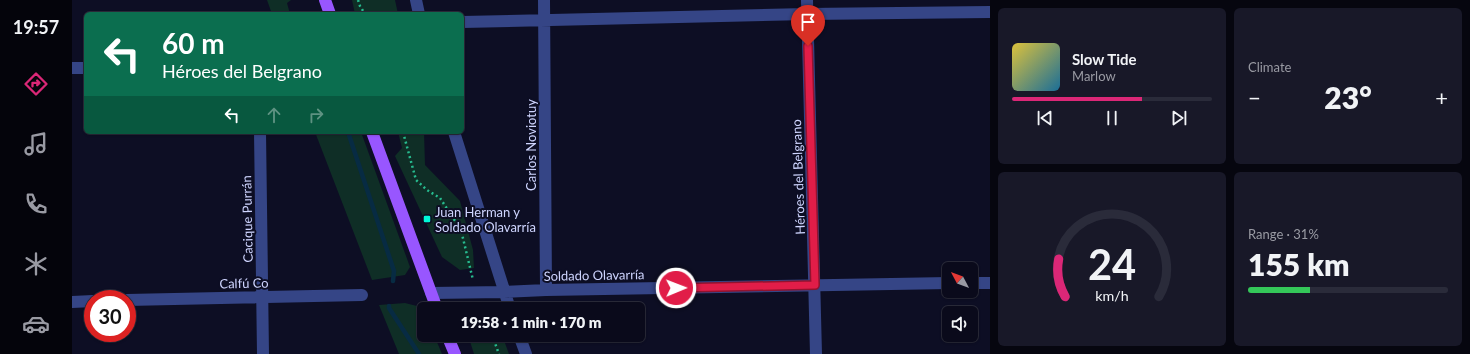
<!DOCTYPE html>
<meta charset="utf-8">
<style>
:root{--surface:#0a0a1b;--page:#181828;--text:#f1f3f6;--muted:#999aa3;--line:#2a2b3a;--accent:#db2777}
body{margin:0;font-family:Lato,sans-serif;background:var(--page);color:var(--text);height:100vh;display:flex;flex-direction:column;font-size:15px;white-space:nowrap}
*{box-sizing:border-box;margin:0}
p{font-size:13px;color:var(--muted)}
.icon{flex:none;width:22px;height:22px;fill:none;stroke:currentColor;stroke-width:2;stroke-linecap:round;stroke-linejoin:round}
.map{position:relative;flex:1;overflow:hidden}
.panel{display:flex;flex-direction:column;gap:8px;padding:8px;background:#06060f;width:480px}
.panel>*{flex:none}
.guide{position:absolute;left:12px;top:12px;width:380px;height:122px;border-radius:6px;box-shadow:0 1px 3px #0004,0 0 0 1px var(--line);background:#0b6e4f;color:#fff;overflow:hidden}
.needle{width:26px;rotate:311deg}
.controls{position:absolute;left:870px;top:262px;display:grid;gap:8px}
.controls a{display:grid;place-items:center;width:36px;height:36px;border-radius:6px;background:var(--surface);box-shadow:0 1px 3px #0004,0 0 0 1px var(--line);font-size:20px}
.speed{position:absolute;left:12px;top:290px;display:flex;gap:8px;font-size:20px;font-weight:700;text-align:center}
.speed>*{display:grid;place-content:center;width:52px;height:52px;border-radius:50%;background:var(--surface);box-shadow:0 1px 3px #0004,0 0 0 1px var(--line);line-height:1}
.speed .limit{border:6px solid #d22;background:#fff;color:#111}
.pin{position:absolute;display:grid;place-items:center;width:34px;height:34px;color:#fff;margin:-41px -17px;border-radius:50% 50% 50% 0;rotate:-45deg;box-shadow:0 0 4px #0007}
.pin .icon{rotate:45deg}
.me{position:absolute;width:44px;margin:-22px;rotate:89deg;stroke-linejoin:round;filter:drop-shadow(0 0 3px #0008)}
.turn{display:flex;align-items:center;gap:14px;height:84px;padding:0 12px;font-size:18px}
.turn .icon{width:52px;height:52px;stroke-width:2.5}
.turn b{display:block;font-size:28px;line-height:34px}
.lanes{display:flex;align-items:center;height:38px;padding:0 12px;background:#0003;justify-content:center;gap:20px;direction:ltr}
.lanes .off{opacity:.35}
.big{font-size:30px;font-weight:800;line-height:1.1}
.panel .tile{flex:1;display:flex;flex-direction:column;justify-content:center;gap:6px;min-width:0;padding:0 14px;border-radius:6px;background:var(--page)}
.panel .dial{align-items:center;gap:0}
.dial svg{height:104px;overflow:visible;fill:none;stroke:var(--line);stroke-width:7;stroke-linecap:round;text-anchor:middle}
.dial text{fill:var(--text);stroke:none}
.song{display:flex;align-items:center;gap:12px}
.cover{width:48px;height:48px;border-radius:6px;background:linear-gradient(135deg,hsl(50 70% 55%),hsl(200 70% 35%))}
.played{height:4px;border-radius:2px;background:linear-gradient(90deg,var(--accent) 65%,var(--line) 65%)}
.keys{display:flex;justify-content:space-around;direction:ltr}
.heat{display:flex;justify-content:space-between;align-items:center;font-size:22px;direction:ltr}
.charge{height:6px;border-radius:3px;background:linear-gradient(90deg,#34c759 31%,var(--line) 0)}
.panel .tiles{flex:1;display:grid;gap:8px;grid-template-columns:repeat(2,1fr)}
.trip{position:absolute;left:345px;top:302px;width:228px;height:40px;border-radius:6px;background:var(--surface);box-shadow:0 1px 3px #0004,0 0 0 1px var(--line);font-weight:800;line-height:40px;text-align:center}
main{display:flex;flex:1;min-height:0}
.dock{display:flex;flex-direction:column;width:72px;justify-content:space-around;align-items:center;background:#04040b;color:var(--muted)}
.dock .icon{width:28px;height:28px}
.dock .current{color:var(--accent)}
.dock b{font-size:18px;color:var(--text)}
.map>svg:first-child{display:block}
.green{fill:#0f2e26}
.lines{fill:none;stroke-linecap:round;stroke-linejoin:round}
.stream{stroke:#072b43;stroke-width:4.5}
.path{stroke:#27bb8f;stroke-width:2.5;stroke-dasharray:2 3;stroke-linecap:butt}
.minor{stroke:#354586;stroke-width:12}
.major{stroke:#9856ff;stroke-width:12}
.route-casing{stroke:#92132f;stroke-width:10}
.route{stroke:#e11d48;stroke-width:7}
.poi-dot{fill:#00fad8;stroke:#0d0e24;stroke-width:1.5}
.labels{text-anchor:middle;stroke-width:4;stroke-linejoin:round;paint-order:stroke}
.street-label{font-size:13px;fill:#cfd5ff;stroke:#0d0e24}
.poi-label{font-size:13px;fill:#cfd5ff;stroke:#0d0e24;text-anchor:start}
</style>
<main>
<nav class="dock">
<b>19:57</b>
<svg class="icon current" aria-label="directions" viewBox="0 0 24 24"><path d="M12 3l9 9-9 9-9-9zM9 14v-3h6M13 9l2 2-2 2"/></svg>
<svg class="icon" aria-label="music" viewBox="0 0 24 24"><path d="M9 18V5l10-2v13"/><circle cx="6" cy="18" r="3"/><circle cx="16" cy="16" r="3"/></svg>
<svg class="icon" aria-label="phone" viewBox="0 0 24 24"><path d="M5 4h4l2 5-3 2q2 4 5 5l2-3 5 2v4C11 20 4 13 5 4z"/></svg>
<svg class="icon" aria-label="climate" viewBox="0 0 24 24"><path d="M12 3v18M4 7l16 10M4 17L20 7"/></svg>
<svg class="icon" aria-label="car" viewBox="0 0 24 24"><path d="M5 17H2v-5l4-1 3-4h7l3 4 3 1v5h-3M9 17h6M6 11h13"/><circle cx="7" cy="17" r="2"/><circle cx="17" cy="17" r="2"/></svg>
</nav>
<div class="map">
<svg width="918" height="354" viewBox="0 0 918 354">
<rect width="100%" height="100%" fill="#0d0e24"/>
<!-- green -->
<path class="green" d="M195 0H219L215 3 218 14H200Z
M280 0H323L326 14H283Z
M243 132H289L338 267 333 275 300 280Z
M326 132H352L353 165 388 201 401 250 402 268 388 270 370 257 323 156 330 148Z
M333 303 345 306 352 314V335H362L370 354H327L307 305Z
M396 335H430L437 354H402Z"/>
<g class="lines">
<!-- stream -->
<path class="stream" d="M276 132 322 271 321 281
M317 306V308L347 354"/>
<!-- path -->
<path class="path" d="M286 0 288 6 293 14
M331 132 344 180 355 190 368 198 389 230 401 280
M420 335 427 354"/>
<!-- minor -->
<path class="minor" d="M344 0 347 14
M472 0 474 290
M735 0 744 354
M390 22 735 14 918 12
M0 68H14
M188 132 191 354
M382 132 438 309
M899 283H918
M359 293 432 292 474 290 877 283
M55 300 290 295
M0 302 21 301
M447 335 454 354"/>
<!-- major -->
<path class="major" d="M253 0 258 14
M300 132 365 309
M375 335 383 354"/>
</g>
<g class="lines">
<!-- route casing -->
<g class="route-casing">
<path id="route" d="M604 288 743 285 736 46"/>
</g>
<!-- route -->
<use href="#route" class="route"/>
</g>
<!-- markers -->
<rect class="poi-dot" x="351" y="215" width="8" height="8" rx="2"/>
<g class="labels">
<!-- street labels -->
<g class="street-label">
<text transform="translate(459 145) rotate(-90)" y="5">Carlos Noviotuy</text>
<text transform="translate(726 177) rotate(-92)" y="5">Héroes del Belgrano</text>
<text transform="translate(175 219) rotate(-91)" y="5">Cacique Purrán</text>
<text transform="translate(522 275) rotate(-1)" y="5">Soldado Olavarría</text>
<text transform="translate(172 283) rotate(-1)" y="5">Calfú Co</text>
</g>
<!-- poi labels -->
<g class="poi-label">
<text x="363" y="217">Juan Herman y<tspan x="363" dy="15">Soldado Olavarría</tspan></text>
</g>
</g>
</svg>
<div class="controls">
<a><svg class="needle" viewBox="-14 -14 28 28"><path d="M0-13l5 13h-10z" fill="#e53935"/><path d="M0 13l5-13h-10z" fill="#999aa3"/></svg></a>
<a><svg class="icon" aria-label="sound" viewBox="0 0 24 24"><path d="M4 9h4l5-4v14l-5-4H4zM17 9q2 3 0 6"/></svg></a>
</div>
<div class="speed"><div class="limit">30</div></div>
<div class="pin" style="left:736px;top:46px;background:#d93025"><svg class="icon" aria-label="arrive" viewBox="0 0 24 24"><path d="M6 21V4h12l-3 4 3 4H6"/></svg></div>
<svg class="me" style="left:604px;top:288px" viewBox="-20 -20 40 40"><circle r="17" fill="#e11d48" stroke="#fff" stroke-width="3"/><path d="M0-11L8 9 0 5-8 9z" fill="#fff"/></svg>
<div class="trip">19:58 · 1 min · 170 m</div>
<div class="guide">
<div class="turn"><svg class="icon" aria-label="left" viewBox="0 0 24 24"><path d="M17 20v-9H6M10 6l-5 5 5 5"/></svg><div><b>60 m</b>Héroes del Belgrano</div></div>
<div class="lanes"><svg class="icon" aria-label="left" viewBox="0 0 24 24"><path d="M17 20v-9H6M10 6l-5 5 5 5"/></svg><svg class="icon off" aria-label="ahead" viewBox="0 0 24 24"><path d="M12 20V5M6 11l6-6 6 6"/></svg><svg class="icon off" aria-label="right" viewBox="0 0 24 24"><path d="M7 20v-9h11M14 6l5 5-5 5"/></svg></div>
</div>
</div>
<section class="panel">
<div class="tiles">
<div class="tile">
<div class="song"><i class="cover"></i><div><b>Slow Tide</b><p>Marlow</p></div></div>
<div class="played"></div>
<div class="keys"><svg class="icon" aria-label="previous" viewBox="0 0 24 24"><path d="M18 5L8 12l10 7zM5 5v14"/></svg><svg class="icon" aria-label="pause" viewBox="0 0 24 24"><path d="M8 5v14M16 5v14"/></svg><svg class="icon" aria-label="next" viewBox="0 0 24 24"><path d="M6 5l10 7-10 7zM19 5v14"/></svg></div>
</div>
<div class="tile"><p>Climate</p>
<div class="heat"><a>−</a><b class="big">23°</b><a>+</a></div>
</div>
<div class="tile dial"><svg viewBox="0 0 100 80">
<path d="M14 69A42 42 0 1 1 86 69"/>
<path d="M14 69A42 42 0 0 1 9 40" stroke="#db2777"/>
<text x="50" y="56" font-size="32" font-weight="700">24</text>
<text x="50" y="72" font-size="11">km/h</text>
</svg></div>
<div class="tile"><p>Range · 31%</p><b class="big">155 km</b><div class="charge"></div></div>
</div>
</section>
</main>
